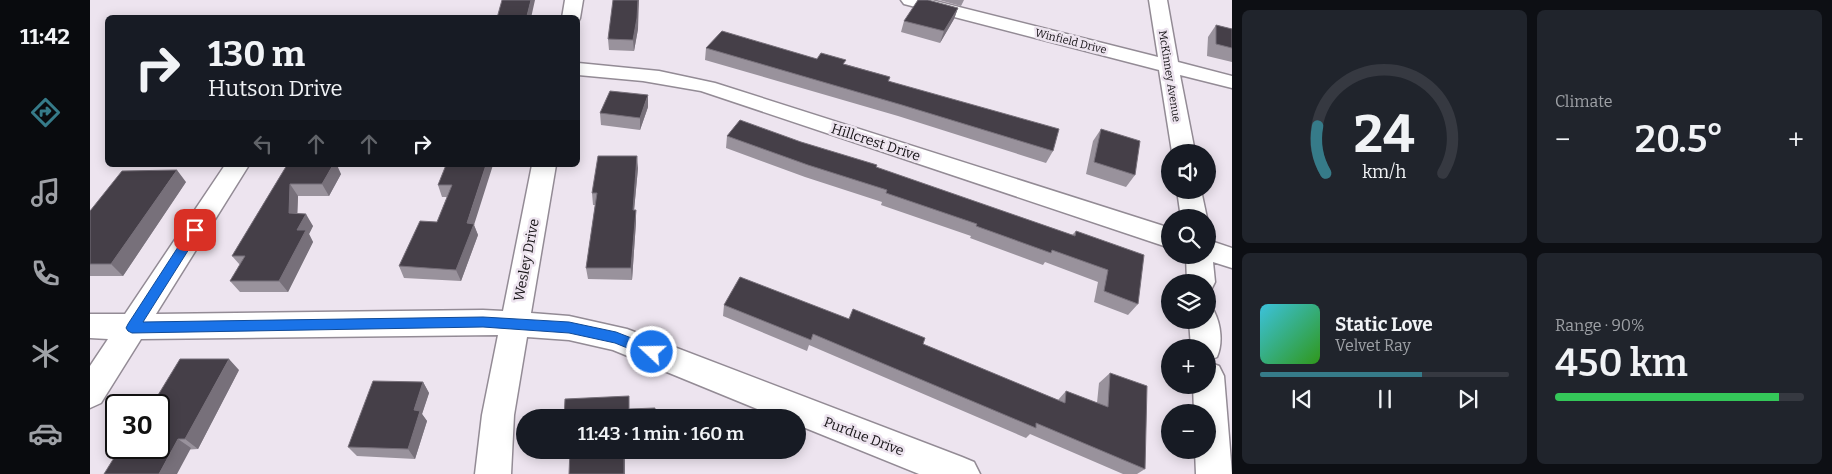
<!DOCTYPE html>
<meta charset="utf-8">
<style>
:root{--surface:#171b24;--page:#20242c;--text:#f1f3f6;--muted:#9ea1a6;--line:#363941;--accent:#367b89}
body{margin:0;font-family:Bitter,serif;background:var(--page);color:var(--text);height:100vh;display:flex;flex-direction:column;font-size:19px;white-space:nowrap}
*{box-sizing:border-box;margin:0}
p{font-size:16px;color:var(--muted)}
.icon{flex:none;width:28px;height:28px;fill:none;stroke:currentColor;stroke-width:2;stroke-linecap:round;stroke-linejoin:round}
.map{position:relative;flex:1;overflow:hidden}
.details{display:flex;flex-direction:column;gap:10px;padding:10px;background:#0d0f14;width:600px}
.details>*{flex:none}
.guide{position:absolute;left:15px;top:15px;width:475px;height:152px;border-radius:8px;box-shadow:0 2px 12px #0003;background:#171b24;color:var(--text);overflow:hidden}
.fabs{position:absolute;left:1071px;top:144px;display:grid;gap:10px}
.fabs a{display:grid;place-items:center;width:55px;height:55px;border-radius:50%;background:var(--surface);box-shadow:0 2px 12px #0003;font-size:25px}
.speed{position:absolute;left:15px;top:394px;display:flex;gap:10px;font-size:25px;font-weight:700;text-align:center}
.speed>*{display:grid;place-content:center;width:65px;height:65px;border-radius:50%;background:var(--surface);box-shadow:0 2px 12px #0003;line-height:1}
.speed .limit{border:2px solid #111;border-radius:8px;background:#fff;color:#111}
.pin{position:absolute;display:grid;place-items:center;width:42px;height:42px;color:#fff;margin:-21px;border-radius:10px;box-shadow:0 2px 8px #0006}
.me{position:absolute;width:55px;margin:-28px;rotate:291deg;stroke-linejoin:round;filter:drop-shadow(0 0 4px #0008)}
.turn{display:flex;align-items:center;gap:18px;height:105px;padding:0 20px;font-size:22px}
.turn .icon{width:65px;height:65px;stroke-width:2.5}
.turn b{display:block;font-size:35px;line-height:42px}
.lanes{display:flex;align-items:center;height:48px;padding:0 20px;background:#0003;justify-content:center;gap:25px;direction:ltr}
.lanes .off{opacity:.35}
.big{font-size:38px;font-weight:600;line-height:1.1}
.details .widget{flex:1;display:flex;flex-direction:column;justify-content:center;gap:8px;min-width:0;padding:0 18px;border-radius:8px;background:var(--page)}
.details .dial{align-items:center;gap:0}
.dial svg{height:130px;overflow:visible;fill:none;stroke:var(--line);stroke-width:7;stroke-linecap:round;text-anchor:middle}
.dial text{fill:var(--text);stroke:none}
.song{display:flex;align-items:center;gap:15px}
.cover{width:60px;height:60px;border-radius:8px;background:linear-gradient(135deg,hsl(190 70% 55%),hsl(110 70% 35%))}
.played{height:5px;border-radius:2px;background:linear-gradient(90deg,var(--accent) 65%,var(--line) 65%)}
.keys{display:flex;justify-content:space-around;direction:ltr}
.heat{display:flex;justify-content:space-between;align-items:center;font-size:28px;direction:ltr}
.charge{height:8px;border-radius:4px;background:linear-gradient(90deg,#34c759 90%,var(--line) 0)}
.details .tiles{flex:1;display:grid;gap:10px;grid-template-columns:repeat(2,1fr)}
.trip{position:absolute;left:426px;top:409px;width:290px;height:50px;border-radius:25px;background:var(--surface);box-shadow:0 2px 12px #0003;font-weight:600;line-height:50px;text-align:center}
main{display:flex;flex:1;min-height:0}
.dock{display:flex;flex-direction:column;width:90px;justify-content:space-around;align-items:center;background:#090b0e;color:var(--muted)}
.dock .icon{width:35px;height:35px}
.dock .on{color:var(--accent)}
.dock b{font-size:22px;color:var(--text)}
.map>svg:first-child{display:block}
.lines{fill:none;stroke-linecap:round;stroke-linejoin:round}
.minor-casing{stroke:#938b95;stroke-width:3}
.minor{fill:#fff;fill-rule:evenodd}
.wall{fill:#99929c}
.shaded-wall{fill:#77707a}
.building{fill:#453f48;stroke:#77707a}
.route{fill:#1a73e8;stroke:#114b97}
.labels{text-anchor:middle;stroke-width:5;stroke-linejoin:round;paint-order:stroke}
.far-street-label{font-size:11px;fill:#161316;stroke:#ede4ef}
.street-label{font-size:14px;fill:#161316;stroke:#ede4ef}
</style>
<main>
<nav class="dock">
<b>11:42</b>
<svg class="icon on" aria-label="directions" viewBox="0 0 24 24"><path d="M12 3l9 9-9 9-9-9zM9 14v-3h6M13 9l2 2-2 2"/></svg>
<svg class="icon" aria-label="music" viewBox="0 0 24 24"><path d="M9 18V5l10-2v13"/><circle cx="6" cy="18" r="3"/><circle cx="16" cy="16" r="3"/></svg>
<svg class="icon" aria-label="phone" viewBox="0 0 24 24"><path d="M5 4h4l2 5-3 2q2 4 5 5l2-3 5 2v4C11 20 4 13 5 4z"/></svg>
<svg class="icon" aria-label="climate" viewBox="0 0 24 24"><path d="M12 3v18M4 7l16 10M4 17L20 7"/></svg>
<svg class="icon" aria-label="car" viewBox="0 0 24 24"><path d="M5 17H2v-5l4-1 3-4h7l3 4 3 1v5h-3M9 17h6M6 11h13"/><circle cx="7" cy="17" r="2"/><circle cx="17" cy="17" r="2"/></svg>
</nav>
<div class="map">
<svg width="1142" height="474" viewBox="0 0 1142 474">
<rect width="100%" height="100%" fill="#ede4ef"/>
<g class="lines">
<!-- minor casing -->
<g class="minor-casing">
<path id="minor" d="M475 0H493L490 18 488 22V18H472Z
M811 0H841L1068 57 1059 0H1077L1088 62 1142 76V88L1090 75 1105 152H1082L1069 70 814 4Z
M488 63 569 71 625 83 1080 228V248L611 91 553 81 488 75Z
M135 165H159L66 314 393 310 413 311 442 165H466L441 313 479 316 537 329 872 457 884 462 890 474H829L708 425V418H689L523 350 479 340 437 337 424 415 421 474H385L392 415 408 335 51 339 11 403 0 408V366L18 339 0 338V314H35Z
M1087 190H1111L1117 218H1091Z
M1118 240 1142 248V268L1123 262 1125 282 1121 290 1118 291V282H1097L1096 255H1118Z
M1118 309 1124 311C1131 325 1133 343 1127 357L1118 361V348H1101L1099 320H1118Z
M1118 362 1129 366 1134 376 1142 474H1106L1105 450H1118V412H1104L1103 385H1118Z"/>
</g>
<!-- minor -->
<use href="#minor" class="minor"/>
</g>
<!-- wall -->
<path class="wall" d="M849 0H874L871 6Z
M868 8 864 19 850 43 811 32 814 21Z
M1126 25 1142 29V62L1117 56 1118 37Z
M548 29 544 51 519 50 518 39Z
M616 48 727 59 755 64 800 77 799 81 963 151 956 163 808 116 615 60Z
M558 107 550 130 511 125 510 113Z
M1011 129 1045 175 1036 187 996 174 1003 141Z
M637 136 711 142 982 235 986 231 1048 304 1038 315 1004 302 1008 282 955 262 953 265 880 238 881 236 791 205 792 202 715 177 636 148Z
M197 165 251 174 239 196H208L207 214 223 226 219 234 223 242 198 292H150L140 281 150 265 142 256Z
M356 165 384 225 388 235 371 281 314 278 309 266 347 222 357 197H352L348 185Z
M548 168 544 210 546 222 542 280 498 279 496 268 505 205H503L502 193Z
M96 182 33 276H0V211Z
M634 305 759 319 833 344 968 400 976 391 1007 403 1009 383 1020 373 1055 469 1047 474H1033L940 434 936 438 719 345 717 351 633 316Z
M149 370 108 449 33 454Z
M333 382 339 393 332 414 337 421 325 459 267 456 258 447Z
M474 450H535V474L480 452H474Z"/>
<!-- shaded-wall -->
<path class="shaded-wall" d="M441 0H445L441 18H437V16Z
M548 0H549L548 29 544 51 543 40Z
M868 8 864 19 850 43 854 31Z
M558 95V107L550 130V118Z
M547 156 548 168 543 222V210Z
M243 165H247L251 174 239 196 232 184Z
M396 165H403L384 225 388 235 371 281 366 270 377 223Z
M87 170 96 182 33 276 21 264Z
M200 184 208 196 207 225 199 213Z
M546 210V222L542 280 541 268Z
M216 214 223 226 219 234 223 242 198 292 189 281 207 230Z
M139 359 149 370 108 449 95 439Z
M333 382 339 393 332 414 337 421 325 459 318 449 324 410Z
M88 439 101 448 87 474H69Z
M534 450H535V474H534Z"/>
<!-- building -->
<path class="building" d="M412 0H441L437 16H439L438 18H407Z
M523 0H548L547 18 543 40 518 39Z
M828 0H838L868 8 854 31 814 21Z
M1126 25 1142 29V48L1126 44Z
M632 31 727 59 731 53 756 60 753 64 800 77 798 81 969 129 963 151 812 105 616 48Z
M520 91 558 95 550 118 510 113Z
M650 120 711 142 787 165 786 167 985 236 986 231 1054 255 1048 304 1014 291 1018 270 962 250 961 253 886 226 887 224 796 193 797 190 718 165 637 136Z
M1011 129 1050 141 1045 175 1004 162Z
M508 156H547L543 210H546L541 268H496L507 193H502Z
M197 165H243L232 184H200L199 213 216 214 207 230H216L189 281H140L155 256H142Z
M356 165H396L377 223 384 224 366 270 309 266 330 221 347 222 362 185H348Z
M87 170 21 264H0V211L32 171Z
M650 277 759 319 763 309 835 338 833 344 975 403 976 391 1018 407 1020 373 1057 386 1055 469 946 423V428L723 334 721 340 634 305Z
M90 359H139L95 439H88L69 474H14L27 453 33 454 36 448H69V405H62Z
M283 381 333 382 324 410 330 411 318 449 258 447Z
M539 396V409L565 408V418H474L475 399Z
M480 450H534V474H479Z"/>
<!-- route -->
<path class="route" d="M105 226 111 230 53 322 393 317 479 322 526 332 567 348 569 352 567 356 562 358 525 343 479 333 393 327 42 333 38 331 36 328 38 324 101 227Z"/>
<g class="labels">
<!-- far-street labels -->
<g class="far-street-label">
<text transform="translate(981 41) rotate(14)" y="4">Winfield Drive</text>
<text transform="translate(1080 76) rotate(81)" y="4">McKinney Avenue</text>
</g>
<!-- street labels -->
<g class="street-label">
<text transform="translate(786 142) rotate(18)" y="5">Hillcrest Drive</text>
<text transform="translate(436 260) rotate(-79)" y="5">Wesley Drive</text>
<text transform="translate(774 436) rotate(21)" y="5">Purdue Drive</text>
</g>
</g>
</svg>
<div class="fabs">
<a><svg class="icon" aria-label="sound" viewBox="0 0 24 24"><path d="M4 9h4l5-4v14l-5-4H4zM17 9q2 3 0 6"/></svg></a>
<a><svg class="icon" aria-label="search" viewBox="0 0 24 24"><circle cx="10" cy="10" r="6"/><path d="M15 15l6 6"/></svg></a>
<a><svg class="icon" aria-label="layers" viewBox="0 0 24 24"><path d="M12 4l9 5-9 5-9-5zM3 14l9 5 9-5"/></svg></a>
<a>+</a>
<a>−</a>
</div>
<div class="speed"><div class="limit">30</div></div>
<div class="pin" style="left:105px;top:230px;background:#d93025"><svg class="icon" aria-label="arrive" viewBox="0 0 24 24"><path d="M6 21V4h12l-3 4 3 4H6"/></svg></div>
<svg class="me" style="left:562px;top:352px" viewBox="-20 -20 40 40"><circle r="17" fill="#1a73e8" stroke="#fff" stroke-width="3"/><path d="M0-11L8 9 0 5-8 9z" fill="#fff"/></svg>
<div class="trip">11:43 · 1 min · 160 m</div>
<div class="guide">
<div class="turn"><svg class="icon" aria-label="right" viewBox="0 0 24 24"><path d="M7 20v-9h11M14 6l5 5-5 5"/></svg><div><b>130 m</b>Hutson Drive</div></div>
<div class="lanes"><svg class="icon off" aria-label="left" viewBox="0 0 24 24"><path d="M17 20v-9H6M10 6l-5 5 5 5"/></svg><svg class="icon off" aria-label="ahead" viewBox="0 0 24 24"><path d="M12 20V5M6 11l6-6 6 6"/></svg><svg class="icon off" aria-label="ahead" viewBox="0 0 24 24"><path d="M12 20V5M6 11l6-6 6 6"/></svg><svg class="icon" aria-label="right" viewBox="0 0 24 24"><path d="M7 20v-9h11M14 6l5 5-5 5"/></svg></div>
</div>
</div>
<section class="details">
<div class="tiles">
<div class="widget dial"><svg viewBox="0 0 100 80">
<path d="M14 69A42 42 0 1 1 86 69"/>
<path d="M14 69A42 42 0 0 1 9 40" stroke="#367b89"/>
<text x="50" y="56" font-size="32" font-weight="700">24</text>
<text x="50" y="72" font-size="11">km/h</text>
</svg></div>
<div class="widget"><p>Climate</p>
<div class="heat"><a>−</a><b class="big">20.5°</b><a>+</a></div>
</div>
<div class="widget">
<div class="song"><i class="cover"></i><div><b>Static Love</b><p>Velvet Ray</p></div></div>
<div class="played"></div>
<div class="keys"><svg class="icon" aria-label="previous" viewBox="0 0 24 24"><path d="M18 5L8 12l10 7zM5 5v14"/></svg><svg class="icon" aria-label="pause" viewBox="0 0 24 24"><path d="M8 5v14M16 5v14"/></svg><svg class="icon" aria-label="next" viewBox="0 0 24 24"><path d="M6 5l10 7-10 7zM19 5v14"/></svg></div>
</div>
<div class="widget"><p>Range · 90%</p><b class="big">450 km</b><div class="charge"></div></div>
</div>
</section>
</main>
